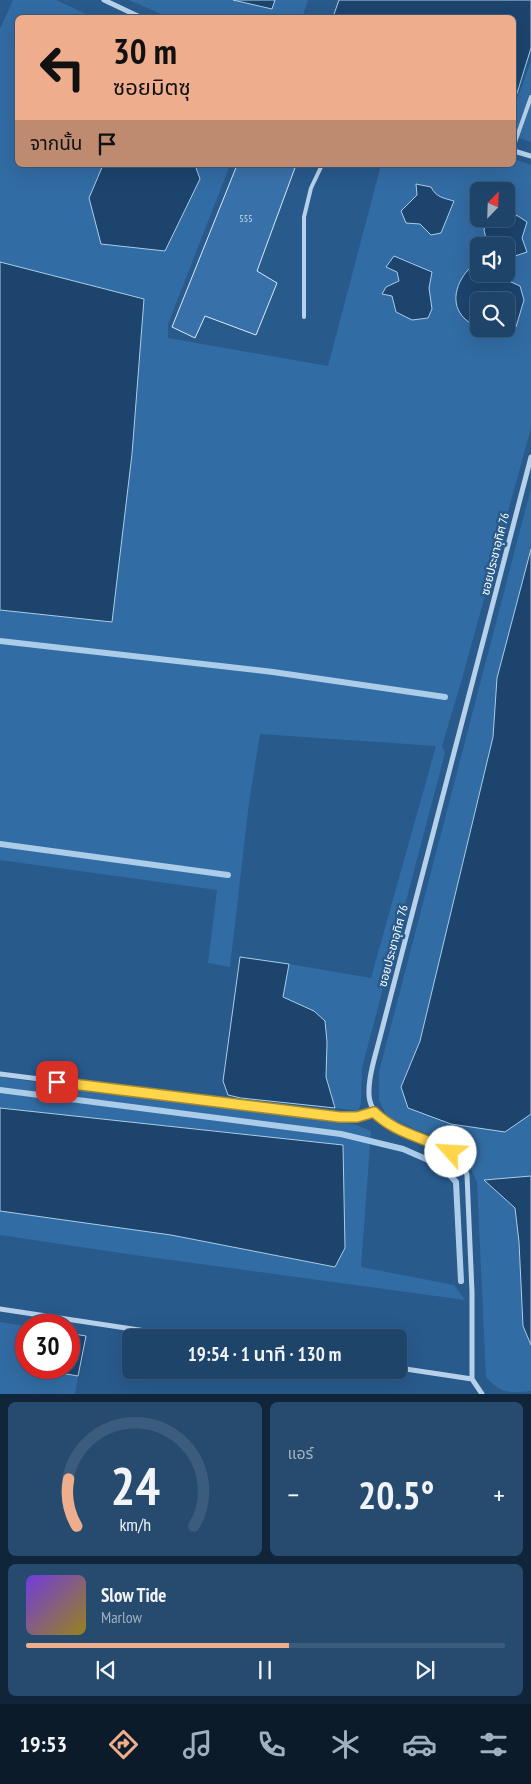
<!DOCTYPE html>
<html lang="th">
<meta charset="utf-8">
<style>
:root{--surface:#1e4469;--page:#264b6f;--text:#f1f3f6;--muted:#a1b0c0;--line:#3c5c7d;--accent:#eead8d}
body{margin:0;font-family:"PT Sans Narrow","Noto Sans Thai",sans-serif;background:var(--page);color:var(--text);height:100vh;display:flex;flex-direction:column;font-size:19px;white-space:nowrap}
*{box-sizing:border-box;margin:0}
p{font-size:16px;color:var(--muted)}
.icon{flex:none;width:28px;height:28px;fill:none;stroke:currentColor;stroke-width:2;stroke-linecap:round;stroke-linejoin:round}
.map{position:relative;height:1394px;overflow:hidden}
.side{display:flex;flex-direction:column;gap:8px;padding:8px;background:#10253a;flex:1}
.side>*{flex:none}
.banner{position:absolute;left:15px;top:15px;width:501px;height:152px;border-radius:8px;box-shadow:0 5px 20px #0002,0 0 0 1px var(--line);background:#eead8d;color:#111;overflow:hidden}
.needle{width:32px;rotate:23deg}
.buttons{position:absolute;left:470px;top:182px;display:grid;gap:10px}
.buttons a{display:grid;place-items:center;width:45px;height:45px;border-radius:8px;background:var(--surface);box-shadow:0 5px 20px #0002,0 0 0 1px var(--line);font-size:25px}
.speed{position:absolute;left:15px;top:1314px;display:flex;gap:10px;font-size:25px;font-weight:700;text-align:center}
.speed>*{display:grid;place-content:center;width:65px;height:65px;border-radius:50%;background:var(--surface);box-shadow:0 5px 20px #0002,0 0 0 1px var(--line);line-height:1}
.speed .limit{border:8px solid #d22;background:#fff;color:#111}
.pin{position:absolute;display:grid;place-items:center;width:42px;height:42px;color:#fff;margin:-21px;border-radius:10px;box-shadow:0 2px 8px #0006}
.me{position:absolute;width:55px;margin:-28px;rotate:296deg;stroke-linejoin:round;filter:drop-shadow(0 0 4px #0008)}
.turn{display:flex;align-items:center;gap:18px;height:105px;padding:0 15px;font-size:22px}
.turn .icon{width:65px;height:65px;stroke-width:2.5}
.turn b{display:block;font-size:35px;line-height:42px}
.then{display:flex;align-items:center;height:48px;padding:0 15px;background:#0003;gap:10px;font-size:19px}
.big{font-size:38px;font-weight:600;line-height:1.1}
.side .tile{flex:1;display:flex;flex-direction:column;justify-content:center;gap:8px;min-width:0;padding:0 18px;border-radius:8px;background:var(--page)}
.side .dial{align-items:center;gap:0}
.dial svg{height:130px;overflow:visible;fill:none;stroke:var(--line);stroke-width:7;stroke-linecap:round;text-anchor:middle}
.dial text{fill:var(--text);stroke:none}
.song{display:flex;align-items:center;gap:15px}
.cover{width:60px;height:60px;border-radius:8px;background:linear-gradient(135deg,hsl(260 70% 55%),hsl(50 70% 35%))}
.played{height:5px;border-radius:2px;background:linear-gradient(90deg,var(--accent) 55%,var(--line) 55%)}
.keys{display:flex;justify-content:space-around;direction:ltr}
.heat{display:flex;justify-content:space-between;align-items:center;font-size:28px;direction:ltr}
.side .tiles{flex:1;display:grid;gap:8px;grid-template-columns:1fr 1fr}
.tile:last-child{grid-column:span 2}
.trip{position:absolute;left:122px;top:1329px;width:285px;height:50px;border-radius:8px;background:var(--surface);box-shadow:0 5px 20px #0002,0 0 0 1px var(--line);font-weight:600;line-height:50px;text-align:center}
.tab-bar{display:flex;height:80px;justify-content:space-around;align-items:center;background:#0c1b2a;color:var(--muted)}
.tab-bar .icon{width:35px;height:35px}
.tab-bar .current{color:var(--accent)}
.tab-bar b{font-size:22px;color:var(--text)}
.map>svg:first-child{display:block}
.green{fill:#326ca4;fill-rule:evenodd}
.water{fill:#1c446d;stroke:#abcdea}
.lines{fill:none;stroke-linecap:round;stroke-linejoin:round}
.stream{stroke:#abcdea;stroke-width:6}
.building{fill:#3871a9;stroke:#dbeaf8}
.lane{stroke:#b7d1ea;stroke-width:4}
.street{stroke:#b7d1ea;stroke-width:5}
.route-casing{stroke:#a68a30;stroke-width:12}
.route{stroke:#ffd54a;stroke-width:9}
.labels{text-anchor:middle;stroke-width:5;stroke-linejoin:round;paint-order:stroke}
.number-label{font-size:10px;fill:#cddcea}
.street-label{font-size:12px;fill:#fff;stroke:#285a8c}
</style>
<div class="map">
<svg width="531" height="1394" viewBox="0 0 531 1394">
<rect width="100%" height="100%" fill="#285a8c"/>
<!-- green -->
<path class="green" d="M13 0H56L93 17 18 18V165H103L89 198 200 179 195 165H230L168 324V338L328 366 381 165H514V159L531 165V428L462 679 442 746 445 753 362 1068 361 1104 358 1111 335 1108 326 1077 327 1042 325 1021 314 1011 283 997 289 964 371 978 436 746 260 734 249 803 230 967 208 963 217 890 0 860V610L111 622 144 299 0 262V29ZM479 191H506V213L518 216 522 238 527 251 512 257 506 255V274H493L520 286 516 327 485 332 479 329 471 267 479 268V246H494L484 230 487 219H479ZM434 193 440 198 454 201 441 233 431 235 405 206 417 195ZM404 259 432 272 429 288 432 309 396 312 392 296 383 294 386 287 399 281 397 272Z
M129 0H233L272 9 275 0H308L302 18 168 17Z
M531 61V142L514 136V107Z
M531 488V549L497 678 493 737 420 1041 401 1087 505 1132 531 1114V1176L485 1180 515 1208 519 1242 523 1326 531 1345V1391C509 1393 501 1394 486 1377L477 1182 466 1158 453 1145 387 1117 379 1100V1072Z
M0 1077 354 1124 371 1131 361 1267 454 1285 465 1300 134 1255 0 1235V1211L171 1235 334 1267 343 1145 0 1108Z
M0 1322 26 1326V1368L78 1376 75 1394H0Z"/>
<!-- water -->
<path class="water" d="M233 0H275L272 9Z
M339 0H531V48L514 103V18L333 17Z
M103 165H195L200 179 165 251 101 244 89 198Z
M416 184 431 187C436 197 443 198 454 201L441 233 431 235 420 224 406 223 401 211 417 195Z
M506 213 518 216 527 222 522 238 527 252 512 257 506 255V246H494L487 243 484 230 487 219H506Z
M394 256 432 272 429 288 432 309 428 318 412 320 396 312 392 296 382 294 386 287 399 281 397 272 386 267Z
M0 262 144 299 132 454 112 622 0 610Z
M471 267 479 268V274H493L520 286 524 300 516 327 501 336 485 332 480 329H506V301H479V328C475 325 469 323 465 319 449 304 456 281 471 267Z
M531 549V1114L505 1132 451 1124 408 1108 401 1087 420 1041 493 737 497 678Z
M240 957 289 964 283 997 314 1011 325 1021 327 1042 326 1077 335 1108 241 1098 228 1095 223 1081Z
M0 1108 343 1145 345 1248 335 1267 171 1235 0 1211Z
M531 1176V1345L523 1326 519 1242 515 1208 484 1180Z
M69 1333 86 1336 78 1376 31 1368H69Z"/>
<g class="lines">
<!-- stream -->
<path class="stream" d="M0 641 273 672 445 697
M0 844 228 875
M0 1090 341 1134 403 1149 442 1166 456 1182 461 1281"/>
</g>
<!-- building -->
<path class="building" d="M237 165H296L257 271 277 283 256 335 205 316 195 338 172 327Z"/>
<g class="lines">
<!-- lane -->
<path class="lane" d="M514 145 531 97
M304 317V217L311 188 322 165"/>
<!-- street -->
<path class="street" d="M104 0 142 18
M514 151 531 156
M0 1074 340 1117H357L374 1112
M0 1309 192 1338
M399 1368 472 1379
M482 1394 472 1379V1292L467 1175C465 1169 463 1161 459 1157 435 1135 366 1134 369 1090 369 1074 375 1057 379 1041L531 457"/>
</g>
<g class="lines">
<!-- route casing -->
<g class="route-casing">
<path id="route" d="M57 1082 340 1117H357L374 1112C396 1134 425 1137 451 1152"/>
</g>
<!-- route -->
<use href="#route" class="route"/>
</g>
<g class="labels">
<!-- number labels -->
<g class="number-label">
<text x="246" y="222">555</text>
</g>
<!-- street labels -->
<g class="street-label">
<text transform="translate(495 554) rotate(-76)" y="4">ซอยประชาอุทิศ 76</text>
<text transform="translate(393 946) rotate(-75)" y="4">ซอยประชาอุทิศ 76</text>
</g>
</g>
</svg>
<div class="buttons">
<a><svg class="needle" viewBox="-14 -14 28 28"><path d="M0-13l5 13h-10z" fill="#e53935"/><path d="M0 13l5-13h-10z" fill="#a1b0c0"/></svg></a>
<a><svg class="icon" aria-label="sound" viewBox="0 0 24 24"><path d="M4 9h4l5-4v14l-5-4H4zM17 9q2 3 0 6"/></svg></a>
<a><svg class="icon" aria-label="search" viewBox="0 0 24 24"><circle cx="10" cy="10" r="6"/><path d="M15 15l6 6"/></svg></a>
</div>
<div class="speed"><div class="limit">30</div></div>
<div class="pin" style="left:57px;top:1082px;background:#d93025"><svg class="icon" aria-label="arrive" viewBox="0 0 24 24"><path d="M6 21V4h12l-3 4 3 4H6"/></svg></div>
<svg class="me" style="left:451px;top:1152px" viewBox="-20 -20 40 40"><circle r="19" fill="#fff"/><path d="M0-13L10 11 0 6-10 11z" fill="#ffd54a"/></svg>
<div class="trip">19:54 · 1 นาที · 130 m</div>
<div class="banner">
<div class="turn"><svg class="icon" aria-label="left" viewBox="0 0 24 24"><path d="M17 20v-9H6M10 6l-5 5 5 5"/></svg><div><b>30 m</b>ซอยมิตซุ</div></div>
<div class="then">จากนั้น<svg class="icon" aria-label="arrive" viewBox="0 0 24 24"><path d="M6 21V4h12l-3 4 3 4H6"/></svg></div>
</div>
</div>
<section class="side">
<div class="tiles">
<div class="tile dial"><svg viewBox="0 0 100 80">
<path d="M14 69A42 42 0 1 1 86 69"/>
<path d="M14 69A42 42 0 0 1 9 40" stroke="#eead8d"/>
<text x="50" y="56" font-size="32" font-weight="700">24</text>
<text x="50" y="72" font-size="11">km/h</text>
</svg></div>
<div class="tile"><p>แอร์</p>
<div class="heat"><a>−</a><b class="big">20.5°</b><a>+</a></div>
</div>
<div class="tile">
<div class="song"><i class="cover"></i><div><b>Slow Tide</b><p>Marlow</p></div></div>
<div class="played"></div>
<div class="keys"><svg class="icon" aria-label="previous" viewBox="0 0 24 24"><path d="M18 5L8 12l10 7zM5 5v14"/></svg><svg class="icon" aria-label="pause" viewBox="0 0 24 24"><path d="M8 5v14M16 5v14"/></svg><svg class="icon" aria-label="next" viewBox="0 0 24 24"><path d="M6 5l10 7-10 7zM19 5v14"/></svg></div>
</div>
</div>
</section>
<nav class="tab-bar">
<b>19:53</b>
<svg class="icon current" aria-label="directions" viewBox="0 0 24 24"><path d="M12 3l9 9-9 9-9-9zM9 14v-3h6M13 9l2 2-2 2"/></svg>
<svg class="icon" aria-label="music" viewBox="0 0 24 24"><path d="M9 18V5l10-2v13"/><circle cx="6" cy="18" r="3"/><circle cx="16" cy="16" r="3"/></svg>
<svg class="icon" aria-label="phone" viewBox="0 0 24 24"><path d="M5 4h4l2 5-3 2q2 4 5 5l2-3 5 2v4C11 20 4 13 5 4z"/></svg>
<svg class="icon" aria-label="climate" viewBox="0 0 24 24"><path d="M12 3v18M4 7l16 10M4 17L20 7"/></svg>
<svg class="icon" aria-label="car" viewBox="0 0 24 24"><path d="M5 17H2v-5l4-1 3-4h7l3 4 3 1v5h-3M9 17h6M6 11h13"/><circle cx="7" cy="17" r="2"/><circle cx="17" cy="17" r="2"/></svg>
<svg class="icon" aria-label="filters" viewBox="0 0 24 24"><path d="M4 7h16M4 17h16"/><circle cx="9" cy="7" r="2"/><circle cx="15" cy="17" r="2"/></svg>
</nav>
